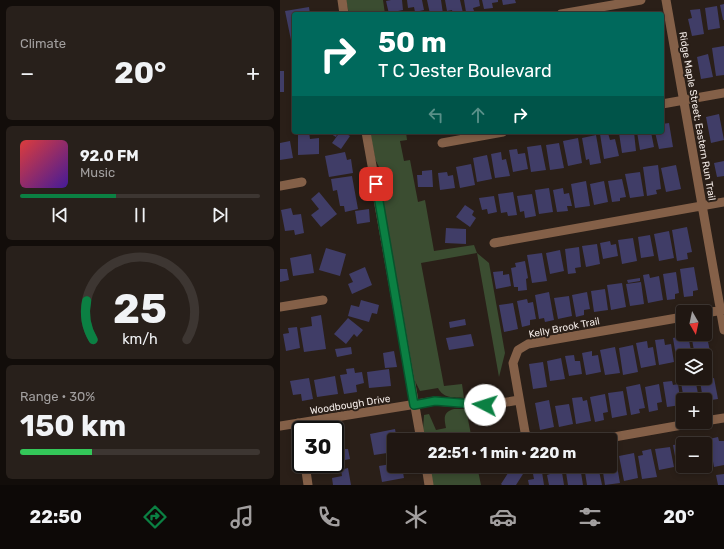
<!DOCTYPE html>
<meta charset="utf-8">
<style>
:root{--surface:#201712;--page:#28201b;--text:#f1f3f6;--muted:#a29f9f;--line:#3d3632;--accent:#0b8043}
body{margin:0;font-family:Rubik,sans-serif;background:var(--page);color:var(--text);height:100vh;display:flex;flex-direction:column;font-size:15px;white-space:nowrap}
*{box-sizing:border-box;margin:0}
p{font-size:13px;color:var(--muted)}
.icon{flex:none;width:22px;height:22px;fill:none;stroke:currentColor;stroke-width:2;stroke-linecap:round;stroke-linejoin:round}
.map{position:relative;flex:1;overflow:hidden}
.sheet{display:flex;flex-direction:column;gap:6px;padding:6px;background:#120d0a;width:280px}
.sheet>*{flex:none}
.guide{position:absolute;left:12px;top:12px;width:372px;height:122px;border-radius:4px;box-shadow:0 2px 6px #0003,0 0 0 1px var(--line);background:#00695c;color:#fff;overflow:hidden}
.needle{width:26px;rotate:171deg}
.tools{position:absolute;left:396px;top:305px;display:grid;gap:8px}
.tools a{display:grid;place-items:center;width:36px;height:36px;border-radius:4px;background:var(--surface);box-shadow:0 2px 6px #0003,0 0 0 1px var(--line);font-size:20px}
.speed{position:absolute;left:12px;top:421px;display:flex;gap:8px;font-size:20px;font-weight:700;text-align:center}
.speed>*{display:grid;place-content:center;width:52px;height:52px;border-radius:50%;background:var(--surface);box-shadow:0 2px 6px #0003,0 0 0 1px var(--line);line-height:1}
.speed .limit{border:2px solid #111;border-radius:6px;background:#fff;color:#111}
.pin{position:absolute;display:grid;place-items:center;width:34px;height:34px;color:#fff;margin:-17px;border-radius:8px;box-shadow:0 2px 6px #0006}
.me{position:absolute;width:44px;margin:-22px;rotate:275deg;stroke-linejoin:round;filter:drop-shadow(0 0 3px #0008)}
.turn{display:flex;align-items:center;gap:14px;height:84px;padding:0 20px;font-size:18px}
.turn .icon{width:52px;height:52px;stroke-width:2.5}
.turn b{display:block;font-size:28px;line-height:34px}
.lanes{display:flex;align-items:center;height:38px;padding:0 20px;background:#0003;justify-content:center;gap:20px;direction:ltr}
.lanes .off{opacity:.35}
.big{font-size:30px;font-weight:700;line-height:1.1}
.sheet .tile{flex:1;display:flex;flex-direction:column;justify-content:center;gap:6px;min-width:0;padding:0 14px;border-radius:6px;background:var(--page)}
.sheet .dial{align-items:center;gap:0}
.dial svg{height:104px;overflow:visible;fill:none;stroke:var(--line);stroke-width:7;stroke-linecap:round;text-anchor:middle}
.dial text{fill:var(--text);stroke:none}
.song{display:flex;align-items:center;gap:12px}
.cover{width:48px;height:48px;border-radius:6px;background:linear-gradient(135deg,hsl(0 70% 55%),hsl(260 70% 35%))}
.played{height:4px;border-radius:2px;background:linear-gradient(90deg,var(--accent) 40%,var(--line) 40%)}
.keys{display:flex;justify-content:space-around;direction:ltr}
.heat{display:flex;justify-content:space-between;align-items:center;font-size:22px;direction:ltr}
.charge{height:6px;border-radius:3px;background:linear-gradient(90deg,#34c759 30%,var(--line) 0)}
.trip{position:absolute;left:107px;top:433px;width:230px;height:40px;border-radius:4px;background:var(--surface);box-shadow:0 2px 6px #0003,0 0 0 1px var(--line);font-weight:700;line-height:40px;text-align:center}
.tab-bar{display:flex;height:64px;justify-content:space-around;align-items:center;background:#0d0907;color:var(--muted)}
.tab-bar .icon{width:28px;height:28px}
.tab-bar .selected{color:var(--accent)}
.tab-bar b{font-size:18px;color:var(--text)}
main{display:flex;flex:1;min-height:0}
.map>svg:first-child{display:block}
.green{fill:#3b4d31}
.building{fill:#403d67}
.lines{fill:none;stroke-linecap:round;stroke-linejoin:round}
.minor{stroke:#846048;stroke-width:9}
.route-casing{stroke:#07532c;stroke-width:10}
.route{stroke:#0b8043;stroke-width:7}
.labels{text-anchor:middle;stroke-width:4;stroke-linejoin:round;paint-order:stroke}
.street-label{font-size:10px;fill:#f2eae6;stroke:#2a1f18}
</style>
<main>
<section class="sheet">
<div class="tile"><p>Climate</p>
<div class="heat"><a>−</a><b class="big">20°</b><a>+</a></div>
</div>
<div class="tile">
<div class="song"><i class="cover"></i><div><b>92.0 FM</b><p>Music</p></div></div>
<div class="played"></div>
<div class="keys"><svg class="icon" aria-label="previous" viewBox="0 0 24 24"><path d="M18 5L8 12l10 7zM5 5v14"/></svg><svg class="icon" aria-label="pause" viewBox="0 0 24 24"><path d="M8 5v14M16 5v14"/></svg><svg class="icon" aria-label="next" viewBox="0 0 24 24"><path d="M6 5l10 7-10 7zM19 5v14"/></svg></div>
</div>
<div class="tile dial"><svg viewBox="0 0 100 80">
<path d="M14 69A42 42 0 1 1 86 69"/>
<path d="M14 69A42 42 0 0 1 9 39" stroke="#0b8043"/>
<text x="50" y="56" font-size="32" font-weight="700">25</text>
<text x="50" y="72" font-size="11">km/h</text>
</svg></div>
<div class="tile"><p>Range · 30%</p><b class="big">150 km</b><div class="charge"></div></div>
</section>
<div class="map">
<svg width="444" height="485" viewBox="0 0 444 485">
<rect width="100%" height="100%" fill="#2a1f18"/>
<!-- green -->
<path class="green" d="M66 0H103L105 14H69Z
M90 132H126L127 140 120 141 124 161 130 160 138 202 145 200 154 251 194 245 197 253 209 263 225 353 219 377 197 253 141 263 164 386 182 384 184 398C173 397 164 399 158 388L140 391 135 381 104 210V193L107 191 104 174 102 173 95 159Z
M174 409H186L192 440H145L143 430 144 415 149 414 156 430 166 428C164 418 163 412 174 409Z
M150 466H197L201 485H153Z"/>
<!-- building -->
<path class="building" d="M111 0H122L123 10 118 11 119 14H109L106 1Z
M127 0H142L144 10 135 12 134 7 128 8Z
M147 0H161L163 14H150Z
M165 0H180L183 13 173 14 172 10 167 11Z
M184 0H199L200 6 193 8 194 11 186 12Z
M202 0H218V2L212 3 213 8 204 9Z
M222 0H235L236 3 223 5Z
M444 4V20H443L440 5Z
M437 6 440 28 428 30 425 8Z
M29 7 30 14H14V45H12L5 11Z
M420 9 424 34 412 36 408 19 412 18 410 10Z
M444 46V75L436 76 432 48Z
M428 54 433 77 421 79 417 57Z
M0 71H4V92H0Z
M439 114 444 140 431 143 426 117Z
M389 123 393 147 379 149 375 132H382V124Z
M18 132H29L30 139 39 138V154L18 155Z
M52 132H58L56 137 51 134Z
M60 132H63L70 136 61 149 52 143Z
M350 132H354L356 151 342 153 339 133Z
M357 132H371L374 147 360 150Z
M328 133 330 140 335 139 339 156 324 159 320 134Z
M316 135 321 163 310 165 309 159 306 160 302 138Z
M298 138 302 163 288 166 283 141Z
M10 141 13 158 0 160V143Z
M279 143 284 168 270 170 266 145Z
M261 145 266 170 251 172 247 147Z
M237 149 238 154 245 153 248 169 233 172 229 150Z
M65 152 67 160 71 159 73 173 49 177 45 156Z
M221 152 222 160 226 159 230 176 215 178 211 154Z
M207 155 212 179 197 182 193 158Z
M444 161V176L437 177 434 163Z
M191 164 195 185 180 188 176 167Z
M378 165 381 189 376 190 377 194 367 196 363 167Z
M396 165 401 189 386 192 381 168Z
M152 170 153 187H138L137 175H142V171Z
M167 172 168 176 173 175 175 188 160 190 158 173Z
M360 172 364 196 350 198 345 174Z
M72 176 78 209 65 212 64 206H60L57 190 53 191 51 179Z
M342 179 346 197 340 198V201L332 202 328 181Z
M306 181 310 206 295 208 291 184Z
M324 181 328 202 314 205 310 184Z
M269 188 273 212 259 214 255 190Z
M283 188 284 194 289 193 292 206H287L288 211 277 212 273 190Z
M39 192 57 214 41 227 31 215 39 209 31 199Z
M233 192 237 215 228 216 227 212 221 213 218 194Z
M252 194 256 216 245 218 244 211 240 212 237 196Z
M214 196 217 212 208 214 207 209 202 210 199 198Z
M185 205 194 211 192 215 196 218 190 227 176 217Z
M11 208 13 215 21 214 24 233 15 235 14 230 5 231 1 210Z
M89 209 90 222 77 224 75 211Z
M407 227 412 252 407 253 408 259 397 261 392 230Z
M166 228 186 229V244L165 243Z
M389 231 394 258 379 261 374 234Z
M370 235 374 256 361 258 358 237Z
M353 238 357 261 342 264 338 240Z
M330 241 331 245 336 244 338 256 323 259 320 243Z
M317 244 320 264 306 267 302 246Z
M299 247 301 267 295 268 296 273 288 274 285 249Z
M46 248 66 254 60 276 39 270Z
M280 250 284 271 270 274 266 253Z
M262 253 267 281 252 283 247 255Z
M31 254 34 273 13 276 10 258Z
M245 261 248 278 246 279 247 290 238 291V287H234L231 268 236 267 235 263Z
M85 267 92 285 72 294 68 284 73 282 69 274Z
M414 267 418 290 413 291V296L404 297 400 269Z
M0 269H7L9 280 0 282Z
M223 271V275L229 274 231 286 216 289 213 272Z
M396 272 399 293 395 294V299L387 300 383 274Z
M369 274 370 278 379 276 383 300 368 303 363 275Z
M360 278V281L348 283 347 280Z
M361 282 364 304 350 306 346 284Z
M342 283 346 307 331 310 327 285Z
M325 289 328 310 314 312 311 291Z
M269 292 274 320 265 322 264 318 259 319 255 295Z
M307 292 310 309 304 310V315L296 317 292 295Z
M289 296 292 316 278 319 274 298Z
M247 299 248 303 253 302 256 319 250 320V325L242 327 237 301Z
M81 300 99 305 97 314 92 313 89 322 68 316 71 305 79 307Z
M233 303 238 329 224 332 219 305Z
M41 315 46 349 24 352 20 328 32 326 31 317Z
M68 318 83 330 77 337 74 334 66 344 54 334Z
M185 319 186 325 170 328 169 322Z
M17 327 20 348 6 351 3 334 9 333 8 328Z
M191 334 194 346 169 350 166 338Z
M411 334H421V338L427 337 431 356 425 357V356H415Z
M408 335 412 356H403V361L397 362 393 338Z
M384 339 385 345 391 344 394 362 379 365 375 340Z
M367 341 368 348 373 347 376 365 361 368 356 343Z
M353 345 358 372 343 375 339 348Z
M71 347 72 354 57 357 55 349Z
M335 347 340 373 325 375 320 350Z
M114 351 117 367 105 368 103 353Z
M312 351V356L318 355 321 372 306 375 302 353Z
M294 355 295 361H300L302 374 289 376 285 356Z
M281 358 285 379 270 381 267 361Z
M263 362 267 387 253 389 249 364Z
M74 368 75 373 82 372 84 383 76 385 77 392 64 394 60 375 67 374 66 369Z
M109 369 111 386 89 388 87 372Z
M55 376 58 394 37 397 34 380Z
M400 377H403V378H415L419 399 414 400H404Z
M29 378 33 399 22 401 21 394 13 395 10 381Z
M434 378 438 399 425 401V400H423L420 381Z
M392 381 393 385 398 384 401 405 387 407 383 382Z
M360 384 365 408 359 409 360 413 351 415 346 387Z
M379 384 382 402 377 403 378 410 369 412 365 387Z
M343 391 347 415 332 418 328 393Z
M325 394 328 412 323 413 324 420 315 422 310 397Z
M302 397 303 401 307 400 311 421 296 424 292 398Z
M269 400 274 427 260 430 255 403Z
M289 404 293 424 279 427 275 406Z
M115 429 117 440H114V452L94 455 90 434Z
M216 432 217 438 224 437V440H199L198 436Z
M438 437 439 441H444V465L434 467 429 439Z
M64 440 65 449H68L70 459 55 462V442Z
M421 440V444H411V442Z
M403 444V466H410L411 471 398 473 393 445Z
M425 444H427L431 468 416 470 415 466H425Z
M390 447 394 467 379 470 375 449Z
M371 449 377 477 362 479 358 456 363 455 362 451Z
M354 453 358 478 344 481 339 456Z
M114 460V466H117L118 468 122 467 124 478 102 482 99 466 111 464 110 461Z
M336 460 340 483 325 485 322 466H330V461Z
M206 466H223L208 472Z
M281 466 284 485H269L267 475 273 473 272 467Z
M285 466H300L303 485H288Z
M304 466H318L322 485H307Z
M232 467 243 474 236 485H222L221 484Z
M68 468 71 485H53L52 478 62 476 61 470Z
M262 472 264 485H249L248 480 254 479 253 474Z
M444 474V485H438L436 475Z"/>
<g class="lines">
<!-- minor -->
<path class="minor" d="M62 0 64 14
M386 0 444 330
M281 14 361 0
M382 104 444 93
M86 132 141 440
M162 143 223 132
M0 186 22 182
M214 243 444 202
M0 307 43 300
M425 313 444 310
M425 421 444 418
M18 423 21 443
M0 426 155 401 205 405 221 403 239 400
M248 440 245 432 233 363 238 350 248 344 403 317
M317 440 419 422
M25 464 28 485
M146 466 149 485"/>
</g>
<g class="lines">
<!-- route casing -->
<g class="route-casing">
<path id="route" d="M96 184 134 405 155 401 205 405"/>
</g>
<!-- route -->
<use href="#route" class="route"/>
</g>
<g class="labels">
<!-- street labels -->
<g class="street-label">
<text transform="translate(418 116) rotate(80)" y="4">Ridge Maple Street; Eastern Run Trail</text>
<text transform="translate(284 327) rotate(-11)" y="4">Kelly Brook Trail</text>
<text transform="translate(70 404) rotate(-9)" y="4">Woodbough Drive</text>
</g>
</g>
</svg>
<div class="tools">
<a><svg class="needle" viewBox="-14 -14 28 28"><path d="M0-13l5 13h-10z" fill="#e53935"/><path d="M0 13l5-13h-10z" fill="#a29f9f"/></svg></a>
<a><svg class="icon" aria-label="layers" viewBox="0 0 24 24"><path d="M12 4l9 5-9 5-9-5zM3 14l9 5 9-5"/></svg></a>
<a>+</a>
<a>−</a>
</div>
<div class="speed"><div class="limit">30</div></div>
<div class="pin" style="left:96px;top:184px;background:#d93025"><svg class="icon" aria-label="arrive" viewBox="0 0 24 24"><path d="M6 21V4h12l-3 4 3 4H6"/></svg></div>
<svg class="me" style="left:205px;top:405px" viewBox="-20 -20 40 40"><circle r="19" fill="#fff"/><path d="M0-13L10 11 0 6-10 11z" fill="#0b8043"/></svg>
<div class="trip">22:51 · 1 min · 220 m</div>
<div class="guide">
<div class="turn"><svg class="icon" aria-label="right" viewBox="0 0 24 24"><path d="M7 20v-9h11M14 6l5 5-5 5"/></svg><div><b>50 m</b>T C Jester Boulevard</div></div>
<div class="lanes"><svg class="icon off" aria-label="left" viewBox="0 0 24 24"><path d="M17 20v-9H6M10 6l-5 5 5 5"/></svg><svg class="icon off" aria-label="ahead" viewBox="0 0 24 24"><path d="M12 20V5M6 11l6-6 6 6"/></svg><svg class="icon" aria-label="right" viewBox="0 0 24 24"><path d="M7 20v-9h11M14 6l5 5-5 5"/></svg></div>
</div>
</div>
</main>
<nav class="tab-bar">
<b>22:50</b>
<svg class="icon selected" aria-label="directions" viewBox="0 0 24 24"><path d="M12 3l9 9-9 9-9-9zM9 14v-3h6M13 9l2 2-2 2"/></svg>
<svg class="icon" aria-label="music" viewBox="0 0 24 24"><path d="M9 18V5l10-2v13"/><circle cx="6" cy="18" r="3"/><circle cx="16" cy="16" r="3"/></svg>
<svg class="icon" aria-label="phone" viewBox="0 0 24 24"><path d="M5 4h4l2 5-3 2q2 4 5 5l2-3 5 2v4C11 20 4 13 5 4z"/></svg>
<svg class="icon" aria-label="climate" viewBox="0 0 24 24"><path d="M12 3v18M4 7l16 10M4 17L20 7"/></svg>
<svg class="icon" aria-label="car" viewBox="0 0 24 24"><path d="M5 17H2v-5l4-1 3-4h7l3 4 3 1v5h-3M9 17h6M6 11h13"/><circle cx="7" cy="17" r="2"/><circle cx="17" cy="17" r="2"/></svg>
<svg class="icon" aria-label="filters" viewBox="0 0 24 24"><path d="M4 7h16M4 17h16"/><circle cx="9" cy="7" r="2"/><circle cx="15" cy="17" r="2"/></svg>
<b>20°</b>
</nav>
